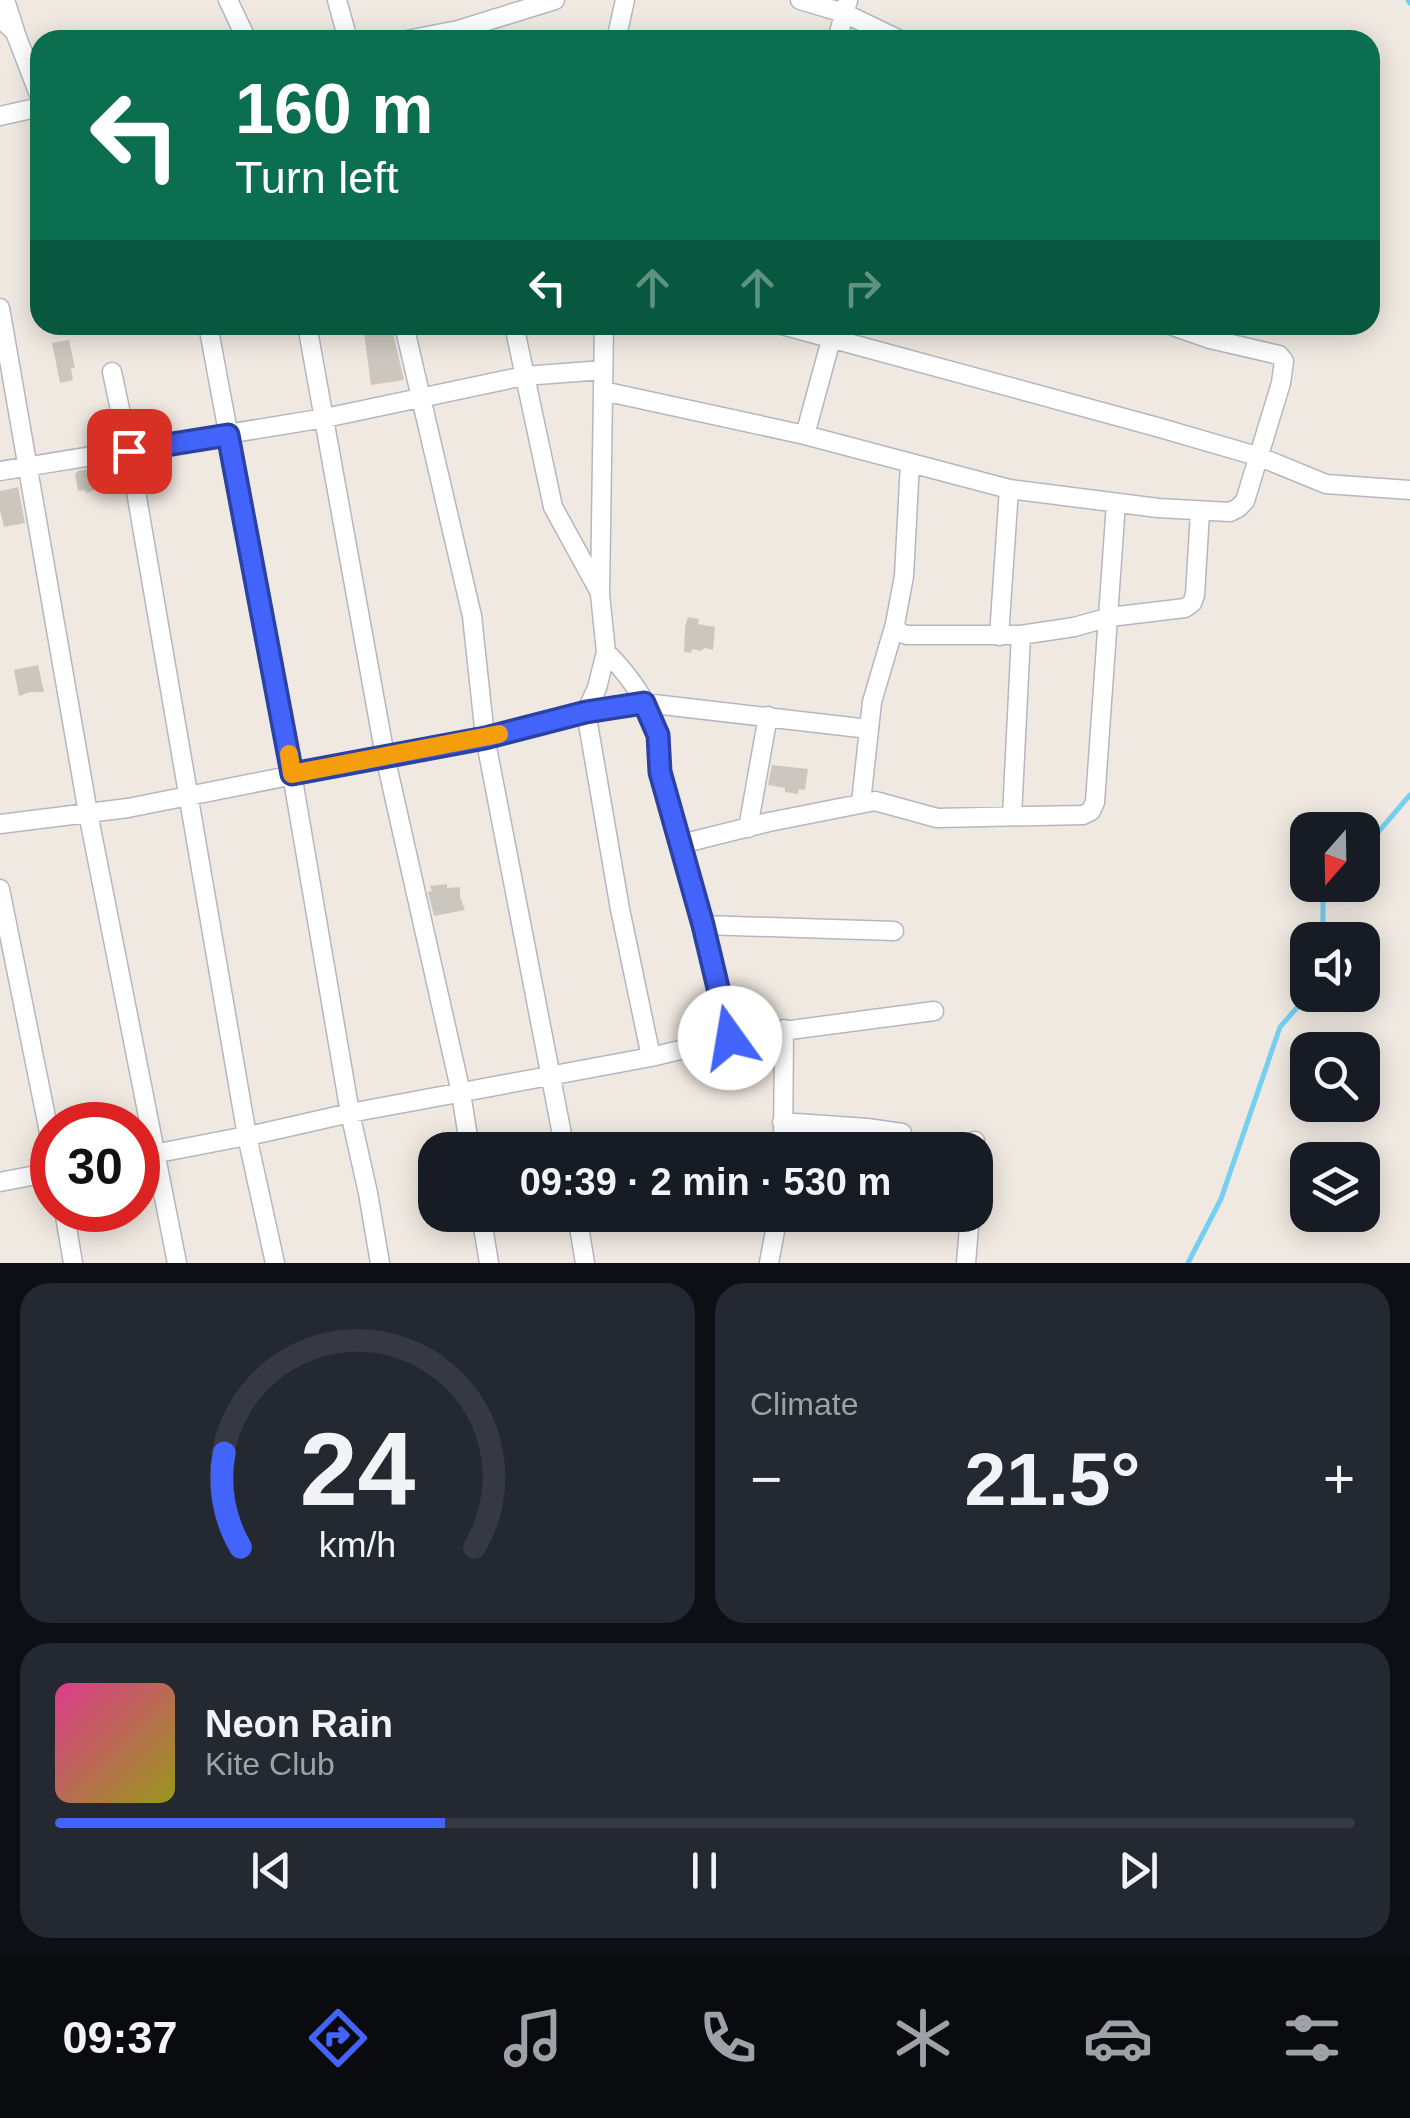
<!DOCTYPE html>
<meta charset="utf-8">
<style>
:root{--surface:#171b24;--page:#242831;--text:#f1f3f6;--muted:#9ea1a6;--line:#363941;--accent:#4264fb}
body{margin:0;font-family:Helvetica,sans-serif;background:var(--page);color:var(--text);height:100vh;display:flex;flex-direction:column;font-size:38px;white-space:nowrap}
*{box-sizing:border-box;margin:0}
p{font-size:32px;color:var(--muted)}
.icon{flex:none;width:55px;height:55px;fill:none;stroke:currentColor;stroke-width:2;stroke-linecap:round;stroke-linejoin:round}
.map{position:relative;height:1263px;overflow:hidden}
.drawer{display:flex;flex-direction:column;gap:20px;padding:20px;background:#0d0f14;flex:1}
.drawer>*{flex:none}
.hud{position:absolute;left:30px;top:30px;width:1350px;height:305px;border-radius:30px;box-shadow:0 5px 25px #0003;background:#0b6e4f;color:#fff;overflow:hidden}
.needle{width:65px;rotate:200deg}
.fabs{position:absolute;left:1290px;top:812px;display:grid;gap:20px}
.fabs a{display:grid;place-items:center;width:90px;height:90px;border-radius:20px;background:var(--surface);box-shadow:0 5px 25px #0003;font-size:50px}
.speed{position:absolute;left:30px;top:1102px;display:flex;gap:20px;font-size:50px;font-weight:700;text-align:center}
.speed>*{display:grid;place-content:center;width:130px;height:130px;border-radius:50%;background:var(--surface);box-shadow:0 5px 25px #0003;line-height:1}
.speed .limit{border:15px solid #d22;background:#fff;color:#111}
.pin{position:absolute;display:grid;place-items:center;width:85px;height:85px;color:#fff;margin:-42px;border-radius:20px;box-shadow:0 5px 15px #0006}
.me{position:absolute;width:110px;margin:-55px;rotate:347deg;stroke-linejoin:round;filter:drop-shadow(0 0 8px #0008)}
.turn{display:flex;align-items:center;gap:35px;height:210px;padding:0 40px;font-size:45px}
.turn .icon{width:130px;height:130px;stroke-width:2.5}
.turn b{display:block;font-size:70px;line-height:85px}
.lanes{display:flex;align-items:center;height:95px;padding:0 40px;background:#0003;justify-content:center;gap:50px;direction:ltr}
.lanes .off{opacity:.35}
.big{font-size:75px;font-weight:600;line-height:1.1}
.drawer .widget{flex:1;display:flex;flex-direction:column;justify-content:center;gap:15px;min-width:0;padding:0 35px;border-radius:30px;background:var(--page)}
.drawer .dial{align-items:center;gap:0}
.dial svg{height:260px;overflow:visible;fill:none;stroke:var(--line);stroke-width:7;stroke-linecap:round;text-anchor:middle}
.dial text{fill:var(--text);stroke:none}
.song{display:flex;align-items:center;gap:30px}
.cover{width:120px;height:120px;border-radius:15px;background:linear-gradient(135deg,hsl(330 70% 55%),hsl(60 70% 35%))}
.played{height:10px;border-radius:5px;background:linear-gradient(90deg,var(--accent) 30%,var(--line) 30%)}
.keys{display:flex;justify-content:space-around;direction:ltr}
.heat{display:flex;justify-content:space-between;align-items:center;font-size:55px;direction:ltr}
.drawer .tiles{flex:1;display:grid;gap:20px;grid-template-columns:1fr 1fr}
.widget:last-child{grid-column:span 2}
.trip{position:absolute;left:418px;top:1132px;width:575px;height:100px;border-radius:30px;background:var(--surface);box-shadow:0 5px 25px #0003;font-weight:600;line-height:100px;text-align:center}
.tab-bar{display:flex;height:160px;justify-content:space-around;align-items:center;background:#090b0e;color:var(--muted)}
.tab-bar .icon{width:70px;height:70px}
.tab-bar .current{color:var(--accent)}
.tab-bar b{font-size:45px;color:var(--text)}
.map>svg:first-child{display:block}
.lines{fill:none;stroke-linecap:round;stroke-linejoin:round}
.stream{stroke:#75cff0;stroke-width:5}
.building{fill:#cbc7bf}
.minor-casing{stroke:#b4b7c1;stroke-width:21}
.minor{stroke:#fff;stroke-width:18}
.route-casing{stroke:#2b41a3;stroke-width:25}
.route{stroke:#4264fb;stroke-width:18}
.slow{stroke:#f59e0b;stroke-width:18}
</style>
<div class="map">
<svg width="1410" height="1263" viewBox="0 0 1410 1263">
<rect width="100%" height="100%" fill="#efe9e1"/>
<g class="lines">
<!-- stream -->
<path class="stream" d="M1408 0 1410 3
M1362 851 1410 795
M1323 940V898L1333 885
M1188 1263 1221 1199 1280 1027 1308 995"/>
</g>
<!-- building -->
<path class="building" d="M392 329 404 380 371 385 364 333Z
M69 340 75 368H71L73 380 60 383 52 343Z
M110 466 114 487 104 490 103 487 86 493 85 490 78 491 75 474 78 471Z
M18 487 25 523 4 527 0 510V491Z
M688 617 699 619 698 624 715 627 713 650 705 648 700 651 692 649 691 653 684 652 685 627Z
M38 665 44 692H30L19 696 14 670Z
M772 765 808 769 805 790 799 789 798 794 785 792V788L768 785Z
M447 884V888L460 887V897L465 910 434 916 428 892 432 891 430 886Z
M760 1047V1077L739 1076V1049Z"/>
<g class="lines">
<!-- minor casing -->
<g class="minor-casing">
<path id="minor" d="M5 0 15 31
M228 0 247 40
M337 0 348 40
M800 0 844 13 900 40
M0 18 15 32 40 97
M407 40 458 30 555 0
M616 40 625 0
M837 40 848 0
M0 116 40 107
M0 308 88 813 177 1263
M208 325 292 774 350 1113 368 1193 380 1263
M307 325 385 756 461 1093 470 1150
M404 325 472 616 485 737 565 1150
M514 325 553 507 598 589
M782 325 1157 427 1260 457 1326 484 1410 490
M112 372 129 451 247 1136 275 1263
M603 391 805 435 1009 489 1158 508 1230 512 1238 508 1245 501 1281 383 1284 361 1279 355 1210 339 1170 325
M805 435 835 325
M910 463 904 576 895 624 898 632 907 635H1021L1074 627 1110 617 1185 608 1192 603 1195 595 1200 512
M0 471 325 418 524 376 603 370
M999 636 1009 489
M861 802 872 702 895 624
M1012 816 1021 635
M0 824 128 808 485 737 586 712 597 688 606 652 600 594 604 325
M748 828 768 716
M681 844 769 822 875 801 937 818 1083 815 1091 811 1095 802 1116 503
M0 889 52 1147
M703 925 894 931
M730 1038 934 1011
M651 1057 620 909 586 712 645 703 869 729
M782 1122 867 1128 902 1133
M783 1150 784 1029
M974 1150 975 1141
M138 1157 262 1133 350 1113 651 1057 730 1038C710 952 687 867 664 783 657 759 661 740 651 715 640 690 625 671 606 652
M0 1182 52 1172
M64 1210 73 1263
M481 1215 489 1263
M577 1215 585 1263
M769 1263 778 1215
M966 1263 970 1215"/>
</g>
<!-- minor -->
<use href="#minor" class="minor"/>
</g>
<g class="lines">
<!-- route casing -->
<g class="route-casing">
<path id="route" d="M129 451 228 435 292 774 485 738 586 712 644 703 658 735 660 772 703 925 730 1038"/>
</g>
<!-- route -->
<use href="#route" class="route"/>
<!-- slow -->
<path class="slow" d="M289 754 292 774 499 734"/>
</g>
</svg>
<div class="fabs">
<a><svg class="needle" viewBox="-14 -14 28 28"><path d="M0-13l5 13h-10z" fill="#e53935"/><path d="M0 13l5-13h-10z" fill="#9ea1a6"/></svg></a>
<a><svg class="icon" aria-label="sound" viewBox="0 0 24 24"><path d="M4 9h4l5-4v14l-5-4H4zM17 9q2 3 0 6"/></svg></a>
<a><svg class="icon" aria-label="search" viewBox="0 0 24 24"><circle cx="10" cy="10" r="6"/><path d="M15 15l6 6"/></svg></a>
<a><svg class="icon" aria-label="layers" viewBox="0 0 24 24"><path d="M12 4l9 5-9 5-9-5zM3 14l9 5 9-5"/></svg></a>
</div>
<div class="speed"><div class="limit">30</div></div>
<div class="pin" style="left:129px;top:451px;background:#d93025"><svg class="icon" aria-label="arrive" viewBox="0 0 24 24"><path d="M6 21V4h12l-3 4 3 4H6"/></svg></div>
<svg class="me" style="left:730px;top:1038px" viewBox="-20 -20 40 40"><circle r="19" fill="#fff"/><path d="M0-13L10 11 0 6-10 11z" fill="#4264fb"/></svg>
<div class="trip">09:39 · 2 min · 530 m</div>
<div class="hud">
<div class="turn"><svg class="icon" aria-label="left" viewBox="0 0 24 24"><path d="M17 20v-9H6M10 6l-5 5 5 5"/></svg><div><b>160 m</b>Turn left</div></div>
<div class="lanes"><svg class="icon" aria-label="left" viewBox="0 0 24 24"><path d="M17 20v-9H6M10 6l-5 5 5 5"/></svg><svg class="icon off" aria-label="ahead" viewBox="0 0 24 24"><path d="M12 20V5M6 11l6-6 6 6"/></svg><svg class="icon off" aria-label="ahead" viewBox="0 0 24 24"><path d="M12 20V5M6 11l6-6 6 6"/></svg><svg class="icon off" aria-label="right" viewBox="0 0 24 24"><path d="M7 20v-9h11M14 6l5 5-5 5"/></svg></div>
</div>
</div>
<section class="drawer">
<div class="tiles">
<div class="widget dial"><svg viewBox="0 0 100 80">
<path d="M14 69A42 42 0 1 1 86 69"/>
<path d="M14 69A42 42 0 0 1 9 40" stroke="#4264fb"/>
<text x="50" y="56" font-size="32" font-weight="700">24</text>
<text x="50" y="72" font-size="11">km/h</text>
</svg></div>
<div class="widget"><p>Climate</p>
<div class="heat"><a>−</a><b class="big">21.5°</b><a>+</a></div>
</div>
<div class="widget">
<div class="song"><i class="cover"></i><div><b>Neon Rain</b><p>Kite Club</p></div></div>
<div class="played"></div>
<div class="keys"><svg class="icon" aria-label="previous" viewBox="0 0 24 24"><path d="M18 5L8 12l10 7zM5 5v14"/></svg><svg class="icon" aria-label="pause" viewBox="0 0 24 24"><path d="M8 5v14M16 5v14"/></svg><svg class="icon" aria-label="next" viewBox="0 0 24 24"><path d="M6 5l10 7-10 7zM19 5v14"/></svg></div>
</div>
</div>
</section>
<nav class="tab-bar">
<b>09:37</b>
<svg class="icon current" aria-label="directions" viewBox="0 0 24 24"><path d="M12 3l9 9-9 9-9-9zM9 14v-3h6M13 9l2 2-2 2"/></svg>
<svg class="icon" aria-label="music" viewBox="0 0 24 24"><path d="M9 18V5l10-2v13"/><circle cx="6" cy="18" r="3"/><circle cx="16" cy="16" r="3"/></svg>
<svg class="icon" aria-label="phone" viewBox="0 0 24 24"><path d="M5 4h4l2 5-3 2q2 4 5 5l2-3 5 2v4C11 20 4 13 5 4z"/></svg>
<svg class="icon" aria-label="climate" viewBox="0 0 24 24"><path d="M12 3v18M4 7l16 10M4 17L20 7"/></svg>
<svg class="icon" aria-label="car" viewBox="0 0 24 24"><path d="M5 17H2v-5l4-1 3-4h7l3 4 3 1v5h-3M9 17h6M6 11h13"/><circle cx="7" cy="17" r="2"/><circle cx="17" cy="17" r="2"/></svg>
<svg class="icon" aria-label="filters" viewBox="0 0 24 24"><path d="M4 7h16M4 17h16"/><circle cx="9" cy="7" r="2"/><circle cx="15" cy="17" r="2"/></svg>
</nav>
